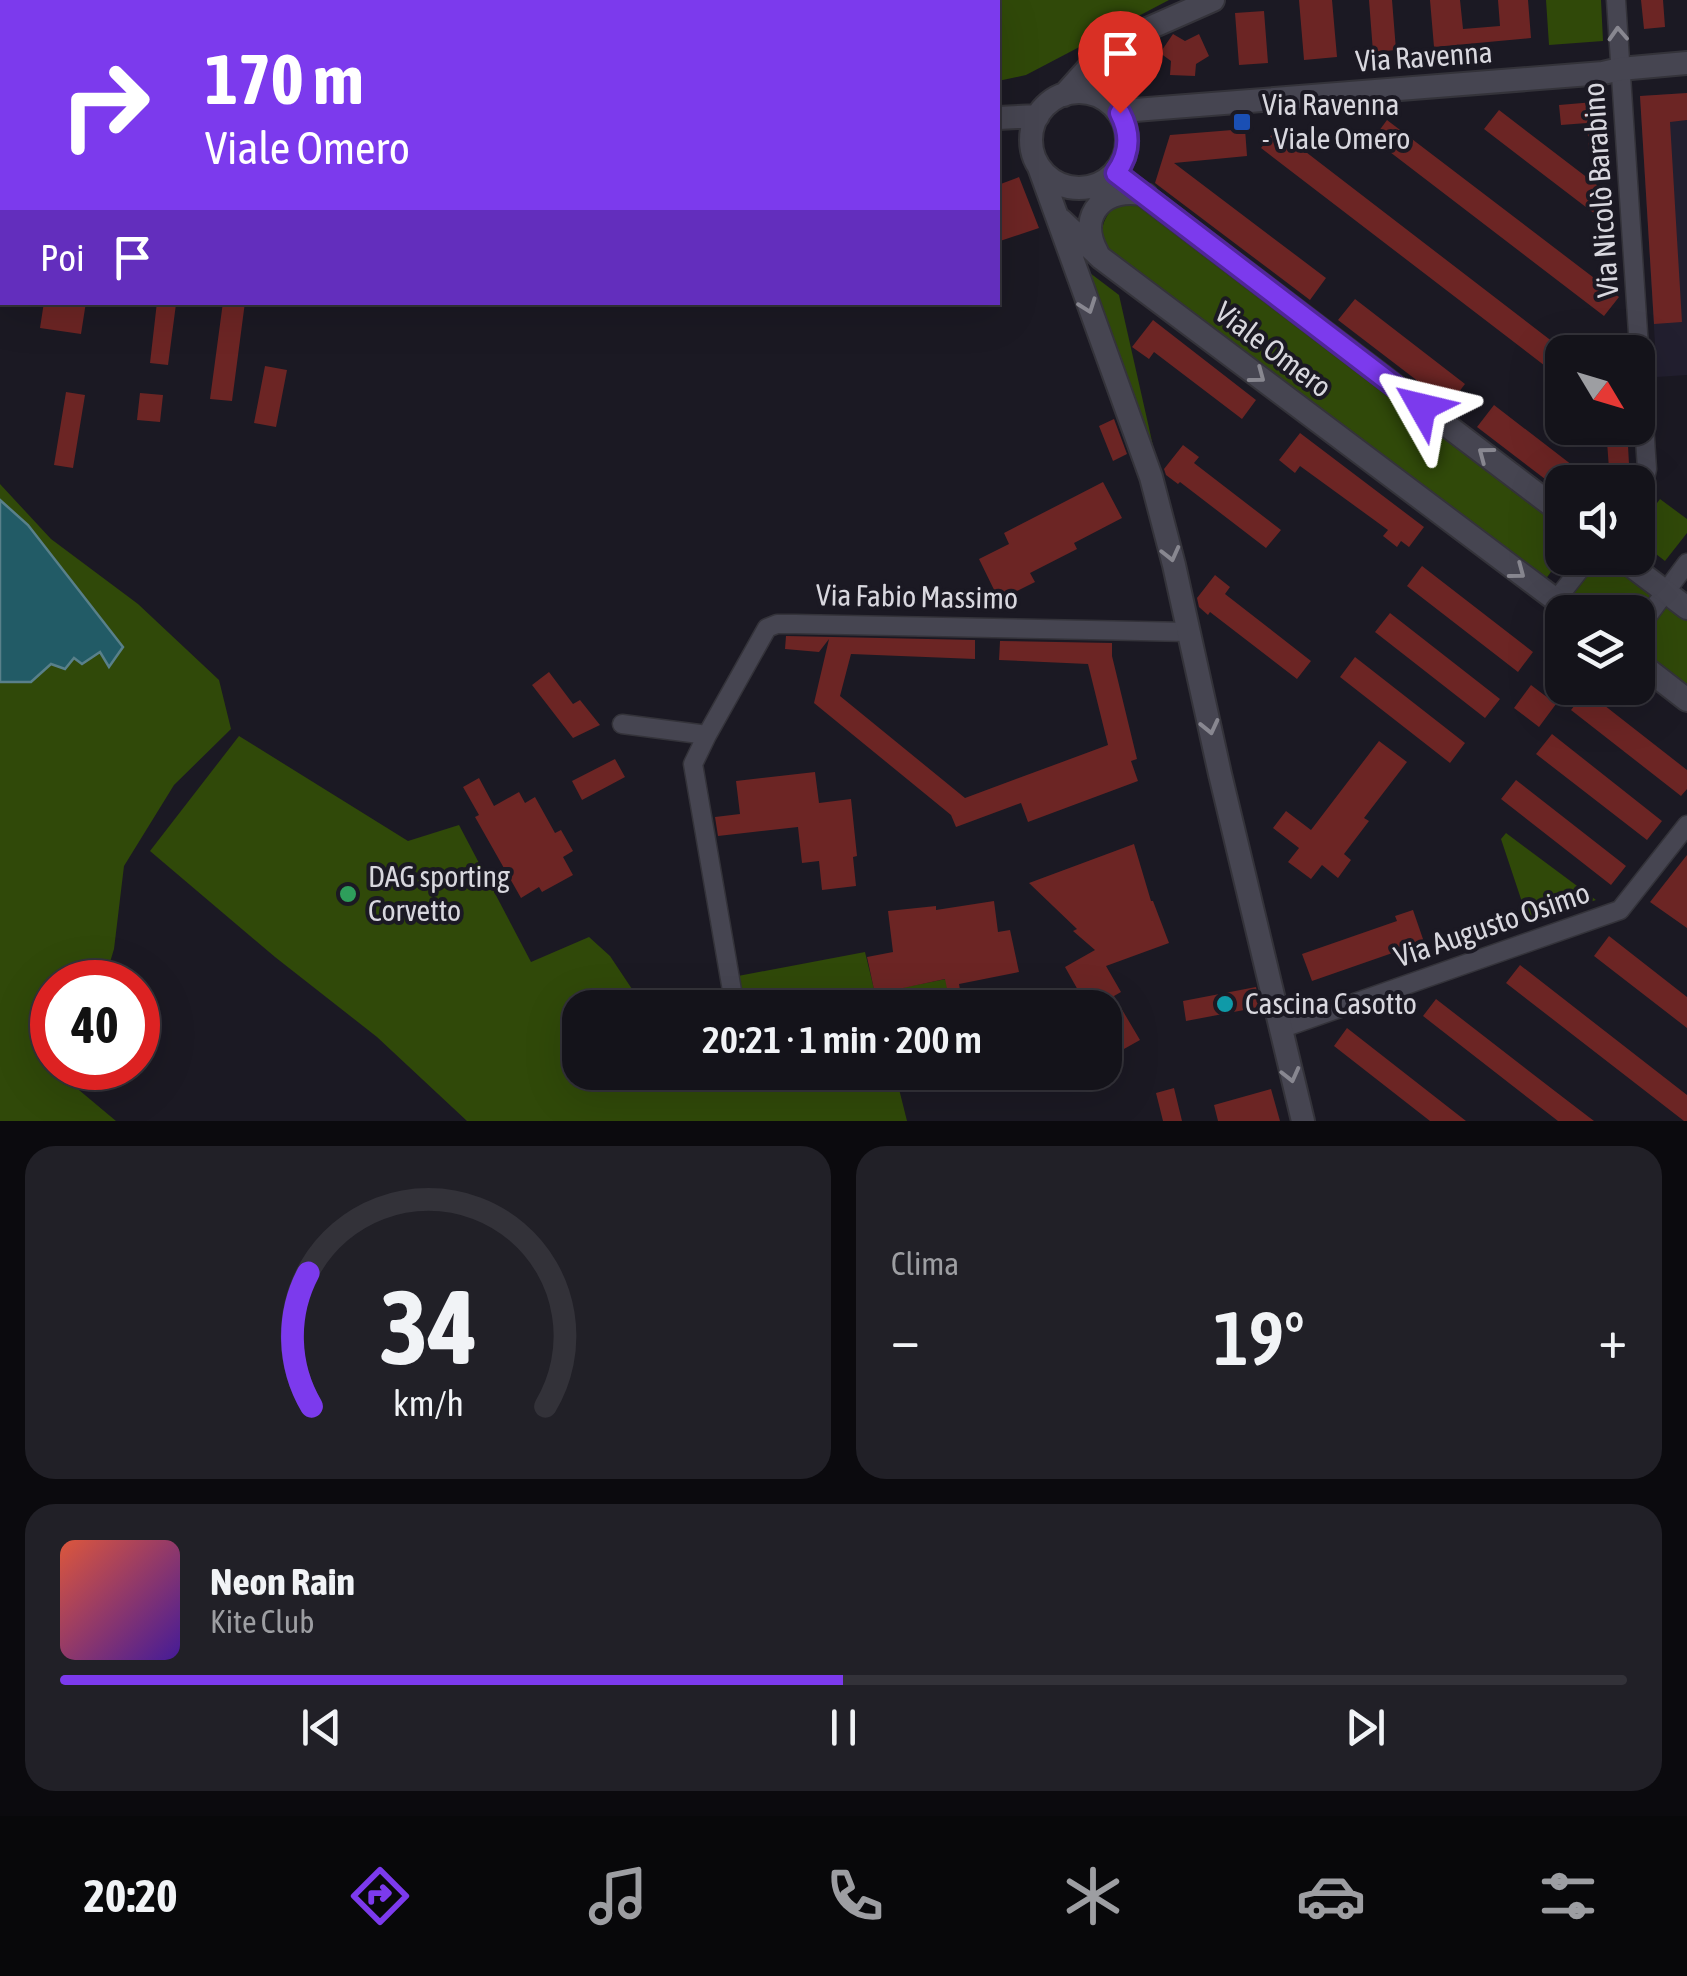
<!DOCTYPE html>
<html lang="it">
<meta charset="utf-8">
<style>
:root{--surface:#14131a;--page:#212027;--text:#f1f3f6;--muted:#9d9ea2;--line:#333239;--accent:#7c3aed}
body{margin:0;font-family:"Asap Condensed",sans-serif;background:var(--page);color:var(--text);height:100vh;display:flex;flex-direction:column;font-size:38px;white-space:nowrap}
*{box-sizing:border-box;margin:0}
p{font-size:32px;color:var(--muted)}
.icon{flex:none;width:55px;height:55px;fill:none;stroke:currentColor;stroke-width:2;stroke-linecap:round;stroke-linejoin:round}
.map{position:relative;height:1121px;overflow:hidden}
.side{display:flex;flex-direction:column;gap:25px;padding:25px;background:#0b0a0e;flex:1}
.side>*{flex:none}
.hud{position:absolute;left:0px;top:0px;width:1000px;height:305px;box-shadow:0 10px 40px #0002,0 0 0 2px var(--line);background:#7c3aed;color:#fff;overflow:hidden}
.needle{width:65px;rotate:128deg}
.fabs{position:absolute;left:1545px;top:335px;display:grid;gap:20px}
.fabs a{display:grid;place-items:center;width:110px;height:110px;border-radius:20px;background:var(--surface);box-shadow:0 10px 40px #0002,0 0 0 2px var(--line);font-size:50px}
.speed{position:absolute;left:30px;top:960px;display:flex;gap:20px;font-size:50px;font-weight:700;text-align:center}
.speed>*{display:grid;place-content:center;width:130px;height:130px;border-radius:50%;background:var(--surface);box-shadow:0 10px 40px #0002,0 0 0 2px var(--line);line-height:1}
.speed .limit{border:15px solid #d22;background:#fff;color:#111}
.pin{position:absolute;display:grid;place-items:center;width:85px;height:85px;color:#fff;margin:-102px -42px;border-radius:50% 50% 50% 0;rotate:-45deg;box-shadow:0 0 10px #0007}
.pin .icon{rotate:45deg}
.me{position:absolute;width:110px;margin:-55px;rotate:307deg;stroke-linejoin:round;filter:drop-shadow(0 0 8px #0008)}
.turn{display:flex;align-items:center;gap:35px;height:210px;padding:0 40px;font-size:45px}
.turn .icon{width:130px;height:130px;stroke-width:2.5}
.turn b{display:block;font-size:70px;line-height:85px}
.then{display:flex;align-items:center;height:95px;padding:0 40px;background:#0003;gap:20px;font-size:38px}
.big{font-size:75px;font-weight:600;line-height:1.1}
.side .card{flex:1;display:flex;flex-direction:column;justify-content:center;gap:15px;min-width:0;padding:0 35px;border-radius:30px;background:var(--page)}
.side .dial{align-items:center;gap:0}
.dial svg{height:260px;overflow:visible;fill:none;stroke:var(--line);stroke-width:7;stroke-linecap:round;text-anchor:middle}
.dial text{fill:var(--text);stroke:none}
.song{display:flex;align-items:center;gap:30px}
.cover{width:120px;height:120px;border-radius:15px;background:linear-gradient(135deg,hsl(10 70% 55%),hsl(260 70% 35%))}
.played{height:10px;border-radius:5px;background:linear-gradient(90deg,var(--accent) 50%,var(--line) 50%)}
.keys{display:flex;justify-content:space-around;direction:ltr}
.heat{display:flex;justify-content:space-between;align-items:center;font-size:55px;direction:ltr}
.side .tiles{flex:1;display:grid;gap:25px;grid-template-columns:1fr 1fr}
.card:last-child{grid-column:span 2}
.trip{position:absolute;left:562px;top:990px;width:560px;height:100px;border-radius:30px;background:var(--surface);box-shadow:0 10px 40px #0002,0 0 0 2px var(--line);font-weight:600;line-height:100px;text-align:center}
.dock{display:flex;height:160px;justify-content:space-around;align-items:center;background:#08080a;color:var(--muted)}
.dock .icon{width:70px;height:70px}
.dock .on{color:var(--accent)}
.dock b{font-size:45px;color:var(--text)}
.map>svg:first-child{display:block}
.built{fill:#221f2f}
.green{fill:#304909}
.water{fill:#225b66;stroke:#59808a;stroke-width:2.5}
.building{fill:#6c2524}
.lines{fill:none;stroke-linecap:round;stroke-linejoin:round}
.street-casing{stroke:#34333a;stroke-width:21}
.secondary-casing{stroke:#34333a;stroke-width:26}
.street{stroke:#464551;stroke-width:18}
.secondary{stroke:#464551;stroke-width:22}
.oneway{stroke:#888790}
.route-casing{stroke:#51269a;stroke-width:25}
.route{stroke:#7c3aed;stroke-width:18}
.transit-dot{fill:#1a4fb4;stroke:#1b1923;stroke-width:4}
.leisure-dot{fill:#2e9e5b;stroke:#1b1923;stroke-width:4}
.culture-dot{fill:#0f9aa8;stroke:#1b1923;stroke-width:4}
.labels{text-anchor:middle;stroke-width:8;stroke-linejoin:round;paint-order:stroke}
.street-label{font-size:30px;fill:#d8d7de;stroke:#1b1923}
.poi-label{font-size:30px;fill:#d8d7de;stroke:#1b1923;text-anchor:start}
</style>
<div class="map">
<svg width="1687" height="1121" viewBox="0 0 1687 1121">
<rect width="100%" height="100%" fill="#1b1923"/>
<!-- built -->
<path class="built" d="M1687 93V375L1657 377 1640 96Z"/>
<!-- green -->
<path class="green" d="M0 0H1169L1026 75 998 81V2H2V83H0Z
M1546 0H1601L1603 41 1549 45Z
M1121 201 1150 208 1562 525V557L1542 584 1101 245C1101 224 1105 214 1121 201Z
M1090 273 1119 295 1154 450 1130 399 1086 279Z
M0 484 51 539 138 604 219 680 231 729 174 785 124 866 114 949 104 982H52V1068H83L79 1090 116 1121H0Z
M1660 499 1687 519V533L1665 561 1638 540V529Z
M1600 558 1656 598 1638 623V612H1582L1567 601Z
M1665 604 1687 621V693L1638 656V638Z
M239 736 408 841 459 825 531 962 589 937 610 956 644 1007 580 1008V1072L687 1073 701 1092 757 1073H895L907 1121H467L377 1037 275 957 150 851Z
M1506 833 1596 900 1529 923 1501 839Z
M865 952 875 993 946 979 951 1007H744L738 976Z"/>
<!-- water -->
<path class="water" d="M0 500 28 525 123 647 109 667 100 652 82 664 74 658 65 669 51 664 31 682H0Z"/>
<!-- building -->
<path class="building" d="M1299 0H1332L1337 57 1304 60Z
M1369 0H1392L1396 50 1373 52Z
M1430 0H1460L1463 29 1500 26 1498 0H1528L1531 38 1434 47Z
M1641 0H1663L1665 27 1644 29Z
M1264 11 1268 63 1239 65 1235 13Z
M1173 34 1185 41 1199 34 1209 56 1196 64 1195 76 1170 75 1171 61 1160 53Z
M1687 93V120L1670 122 1682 322 1654 324 1640 96Z
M1606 101 1609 148 1589 150 1587 123 1561 125 1559 105Z
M1499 110 1610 195 1595 214 1484 129Z
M1387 120 1619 297 1604 316 1373 139Z
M1245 129 1247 156 1174 163 1326 278 1310 300 1155 183 1170 135Z
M1276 129 1562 349V379L1261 148Z
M1019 177 1039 228 1000 241 998 233V185Z
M1355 299 1465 384 1449 405 1338 320Z
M44 302H86L81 334 40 328Z
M157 302 176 304 168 365 150 363Z
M223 302H245L232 401 210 399Z
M1153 320 1256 400 1242 419 1154 352 1149 359 1132 347Z
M265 366 287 370 276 427 254 423Z
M66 392 85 395 73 468 54 465Z
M140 393 163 395 160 422 137 420Z
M1494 405 1594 482H1562V492L1477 427Z
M1114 419 1127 454 1113 461 1099 426Z
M1606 428H1627L1630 482H1610Z
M1300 433 1424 527 1409 547 1401 541 1397 547 1383 536 1388 530 1300 466 1295 473 1279 460Z
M1183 445 1199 457 1194 463 1281 530 1266 548 1180 482 1178 484 1166 475 1164 469Z
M1103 482 1122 518 1074 543 1077 549 1030 573 1035 582 999 600 979 559 1009 544 1004 533Z
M1422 566 1533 652 1518 672 1407 586Z
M1215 575 1230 587 1225 594 1311 661 1297 679 1210 612 1208 615 1199 607 1197 598Z
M1390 613 1500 699 1485 718 1375 632Z
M786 636 975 640V659L851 654 840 696 965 798 1108 745 1088 664 999 660 1000 641 1112 643V656L1137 759 1131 761 1138 781 1028 822 1021 803 956 827 951 815 814 703 829 639 819 652 785 649Z
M1355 657 1465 743 1450 763 1340 677Z
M549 672 573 704 580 700 600 725 573 738 532 685Z
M1531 685 1556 704 1539 727 1514 708Z
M1586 691 1687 770V789L1681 796 1571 710Z
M1552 734 1662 821 1647 840 1536 754Z
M1379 741 1407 762 1364 818 1369 821 1344 854 1351 860 1338 878 1322 865 1311 879 1288 862 1299 848 1273 828 1286 811 1311 830Z
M615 759 625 777 582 800 572 781Z
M815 772 819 803 851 799 857 856 853 857 856 886 822 890 819 861 802 863 798 827 718 836 715 817 740 814 736 781Z
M479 778 494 806 519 792 525 803 535 797 555 833 561 830 573 851 563 857 573 875 542 892 539 887 521 898 475 817 479 815 463 787Z
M1516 780 1626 866 1611 885 1501 799Z
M1134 844 1151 901H1153L1169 943 1106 966 1121 992 1114 996 1140 1040 1115 1054 1105 1038V1008H1088L1065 967 1095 950 1073 931 1077 929 1029 883Z
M1687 855V928L1650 902Z
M994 901 998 932 1010 930 1019 972 959 984 963 1008H951L945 979 875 994 867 957 893 952 888 911 936 906V910Z
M1413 910 1424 942 1312 981 1302 954 1397 921 1395 916Z
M1609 936 1687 997V1028L1594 956Z
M1520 965 1687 1095V1121H1684L1506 983Z
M1256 987 1260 1007 1186 1021 1183 1001Z
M1436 999 1560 1095 1594 1121H1558L1536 1104 1423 1016Z
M1347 1028 1466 1121H1430L1334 1046Z
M1174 1088 1182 1121H1163L1156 1093Z
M1271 1089 1280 1121H1218L1214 1105Z"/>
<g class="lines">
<!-- street casing -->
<g class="street-casing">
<path id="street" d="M1616 0 1647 469 1644 483 1638 494
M394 2V0
M1556 600 1589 558
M1638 629 1687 563
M622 724 707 735
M735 1008 693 764 707 735 767 628 777 624H795L1189 632
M1280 1029 1620 910 1687 825"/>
</g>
<!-- secondary casing -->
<g class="secondary-casing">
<path id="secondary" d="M1031 140a48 48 0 1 1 96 0a48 48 0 1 1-96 0Z
M1064 95 1099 56 1136 34 1213 0
M1114 106 1135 110 1603 73 1620 69 1687 63
M998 118 1038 116
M0 139H2
M1039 167 1151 477 1174 565 1220 774 1303 1121
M1115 173 1562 513
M1061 220 1101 258 1572 612
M1097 252C1076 214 1106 185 1146 195
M1621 558 1687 608
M1638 662 1687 700"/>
</g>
<!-- street -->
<use href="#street" class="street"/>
<!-- secondary -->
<use href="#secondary" class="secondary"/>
</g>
<!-- one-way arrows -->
<defs><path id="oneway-chevron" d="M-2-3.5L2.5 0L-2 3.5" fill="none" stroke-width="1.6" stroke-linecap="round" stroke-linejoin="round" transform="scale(2.5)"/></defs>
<g class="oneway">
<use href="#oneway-chevron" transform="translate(1618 34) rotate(-93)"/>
<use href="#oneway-chevron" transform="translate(1088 306) rotate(70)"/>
<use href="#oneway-chevron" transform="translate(1258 376) rotate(37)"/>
<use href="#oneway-chevron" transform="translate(1485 454) rotate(-143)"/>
<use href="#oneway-chevron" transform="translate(1171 554) rotate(76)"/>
<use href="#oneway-chevron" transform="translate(1518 572) rotate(37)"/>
<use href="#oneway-chevron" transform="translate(1210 727) rotate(77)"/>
<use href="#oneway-chevron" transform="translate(1291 1075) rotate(76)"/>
</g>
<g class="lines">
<!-- route casing -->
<g class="route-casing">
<path id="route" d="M1120 113C1131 134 1130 154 1116 173L1422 407"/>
</g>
<!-- route -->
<use href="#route" class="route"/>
</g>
<!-- markers -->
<rect class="transit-dot" x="1232" y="112" width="20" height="20" rx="5"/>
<circle class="leisure-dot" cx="348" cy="894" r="10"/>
<circle class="culture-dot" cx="1225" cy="1004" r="10"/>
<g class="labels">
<!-- street labels -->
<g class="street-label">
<text transform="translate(1424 57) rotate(-4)" y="10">Via Ravenna</text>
<text transform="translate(1601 190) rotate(-94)" y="10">Via Nicolò Barabino</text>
<text transform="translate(1273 350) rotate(37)" y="10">Viale Omero</text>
<text transform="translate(917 597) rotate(1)" y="10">Via Fabio Massimo</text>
<text transform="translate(1492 925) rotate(-19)" y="10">Via Augusto Osimo</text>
</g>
<!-- poi labels -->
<g class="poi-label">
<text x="1262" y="115">Via Ravenna<tspan x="1262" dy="34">- Viale Omero</tspan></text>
<text x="368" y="887">DAG sporting<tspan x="368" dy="34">Corvetto</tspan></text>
<text x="1245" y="1014">Cascina Casotto</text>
</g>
</g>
</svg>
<div class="fabs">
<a><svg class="needle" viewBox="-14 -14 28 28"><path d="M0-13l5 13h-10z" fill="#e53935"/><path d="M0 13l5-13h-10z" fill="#9d9ea2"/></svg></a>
<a><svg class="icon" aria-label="sound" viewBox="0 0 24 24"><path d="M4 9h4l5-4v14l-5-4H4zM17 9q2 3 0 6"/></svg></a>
<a><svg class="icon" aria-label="layers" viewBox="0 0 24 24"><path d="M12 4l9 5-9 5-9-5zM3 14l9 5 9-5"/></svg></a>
</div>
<div class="speed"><div class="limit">40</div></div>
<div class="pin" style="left:1120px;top:113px;background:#d93025"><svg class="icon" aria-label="arrive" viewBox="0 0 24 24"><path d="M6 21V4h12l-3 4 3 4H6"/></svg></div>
<svg class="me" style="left:1422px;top:407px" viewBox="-20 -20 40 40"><path d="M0-17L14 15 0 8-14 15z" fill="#7c3aed" stroke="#fff" stroke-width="4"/></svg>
<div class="trip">20:21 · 1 min · 200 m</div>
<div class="hud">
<div class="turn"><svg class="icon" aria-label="right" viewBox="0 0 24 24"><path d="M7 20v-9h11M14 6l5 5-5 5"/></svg><div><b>170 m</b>Viale Omero</div></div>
<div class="then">Poi<svg class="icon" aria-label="arrive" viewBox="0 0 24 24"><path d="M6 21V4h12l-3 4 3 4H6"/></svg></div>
</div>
</div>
<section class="side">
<div class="tiles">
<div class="card dial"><svg viewBox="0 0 100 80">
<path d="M14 69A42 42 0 1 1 86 69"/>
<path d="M14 69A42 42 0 0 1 13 28" stroke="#7c3aed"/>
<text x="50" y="56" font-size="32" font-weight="700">34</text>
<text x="50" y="72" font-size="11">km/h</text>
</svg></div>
<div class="card"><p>Clima</p>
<div class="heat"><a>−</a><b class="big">19°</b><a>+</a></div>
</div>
<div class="card">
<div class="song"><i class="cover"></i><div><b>Neon Rain</b><p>Kite Club</p></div></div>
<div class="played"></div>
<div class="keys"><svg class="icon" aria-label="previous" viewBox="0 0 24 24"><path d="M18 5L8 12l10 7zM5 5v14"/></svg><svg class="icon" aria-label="pause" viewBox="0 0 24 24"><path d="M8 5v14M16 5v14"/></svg><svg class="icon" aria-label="next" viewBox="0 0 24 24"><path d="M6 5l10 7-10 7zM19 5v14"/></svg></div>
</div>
</div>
</section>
<nav class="dock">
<b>20:20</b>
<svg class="icon on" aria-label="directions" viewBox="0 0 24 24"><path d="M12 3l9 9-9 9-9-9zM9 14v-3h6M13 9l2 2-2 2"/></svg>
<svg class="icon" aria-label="music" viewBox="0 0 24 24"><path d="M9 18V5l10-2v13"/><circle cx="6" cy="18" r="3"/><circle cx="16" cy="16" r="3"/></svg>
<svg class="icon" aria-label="phone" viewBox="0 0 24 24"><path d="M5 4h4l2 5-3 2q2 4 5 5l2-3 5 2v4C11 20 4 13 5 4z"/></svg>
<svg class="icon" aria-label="climate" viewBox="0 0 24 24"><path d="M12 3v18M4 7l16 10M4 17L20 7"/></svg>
<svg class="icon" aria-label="car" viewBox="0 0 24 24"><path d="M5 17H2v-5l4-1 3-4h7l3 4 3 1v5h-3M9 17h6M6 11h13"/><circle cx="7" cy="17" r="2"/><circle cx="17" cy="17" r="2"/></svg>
<svg class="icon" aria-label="filters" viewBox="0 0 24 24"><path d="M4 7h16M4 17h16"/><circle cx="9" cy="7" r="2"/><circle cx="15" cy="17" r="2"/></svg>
</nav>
